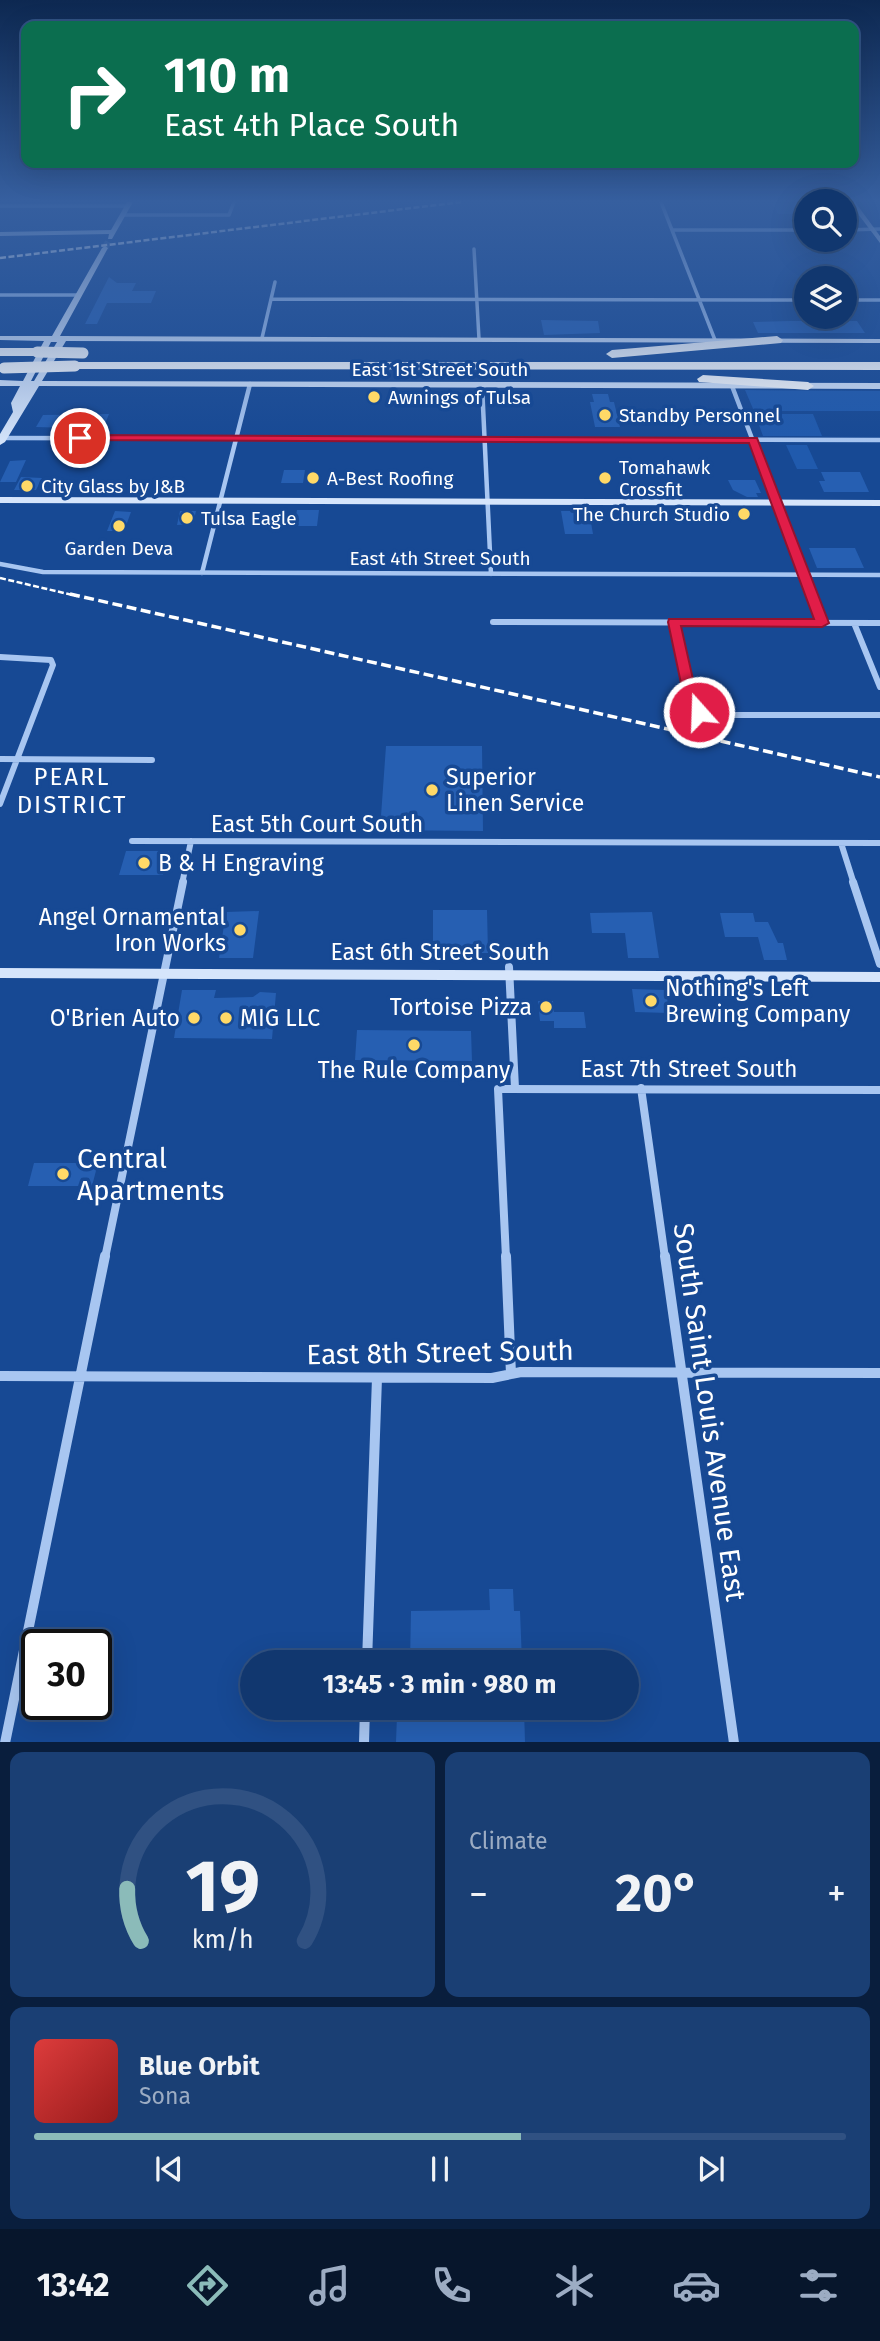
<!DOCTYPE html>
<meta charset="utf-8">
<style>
:root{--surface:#11376f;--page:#1a3f74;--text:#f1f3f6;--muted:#9cacc3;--line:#305182;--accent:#8bbbb9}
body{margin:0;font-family:"Fira Sans",sans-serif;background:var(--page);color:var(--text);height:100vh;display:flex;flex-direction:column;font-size:26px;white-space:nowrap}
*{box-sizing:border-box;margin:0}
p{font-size:23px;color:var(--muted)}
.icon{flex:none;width:38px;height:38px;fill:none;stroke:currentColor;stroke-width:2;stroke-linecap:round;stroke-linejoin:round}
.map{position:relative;height:1742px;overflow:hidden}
.sheet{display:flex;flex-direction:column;gap:10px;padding:10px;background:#091e3d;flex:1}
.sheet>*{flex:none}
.top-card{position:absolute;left:21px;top:21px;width:838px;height:147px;border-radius:14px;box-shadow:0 7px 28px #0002,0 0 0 2px var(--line);background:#0b6e4f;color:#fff;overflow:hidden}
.controls{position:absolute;left:794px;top:189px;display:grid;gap:14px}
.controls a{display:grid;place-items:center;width:63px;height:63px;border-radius:50%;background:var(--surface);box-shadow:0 7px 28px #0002,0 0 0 2px var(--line);font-size:35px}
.speed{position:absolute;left:21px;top:1629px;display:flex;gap:14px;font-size:35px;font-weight:700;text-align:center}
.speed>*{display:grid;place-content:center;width:91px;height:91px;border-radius:50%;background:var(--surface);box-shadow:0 7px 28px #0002,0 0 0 2px var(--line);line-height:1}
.speed .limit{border:4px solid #111;border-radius:10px;background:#fff;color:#111}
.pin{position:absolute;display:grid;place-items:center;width:60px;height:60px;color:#fff;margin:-30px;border:4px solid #fff;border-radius:50%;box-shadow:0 2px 7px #0007}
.me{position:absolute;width:77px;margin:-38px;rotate:340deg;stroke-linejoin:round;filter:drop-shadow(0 0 5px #0008)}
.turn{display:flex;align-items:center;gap:24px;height:147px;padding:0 28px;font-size:32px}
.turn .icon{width:91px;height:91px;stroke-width:2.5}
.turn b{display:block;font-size:49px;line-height:60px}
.big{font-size:52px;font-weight:700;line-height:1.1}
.sheet .tile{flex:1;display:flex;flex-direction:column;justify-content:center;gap:10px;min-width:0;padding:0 24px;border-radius:14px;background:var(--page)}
.sheet .dial{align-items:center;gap:0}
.dial svg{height:182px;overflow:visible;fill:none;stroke:var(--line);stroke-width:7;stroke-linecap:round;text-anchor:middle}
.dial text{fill:var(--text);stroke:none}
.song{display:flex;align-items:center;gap:21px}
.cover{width:84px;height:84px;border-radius:10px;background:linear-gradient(135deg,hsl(0 70% 55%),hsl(0 70% 35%))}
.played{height:7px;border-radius:4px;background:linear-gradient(90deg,var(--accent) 60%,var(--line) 60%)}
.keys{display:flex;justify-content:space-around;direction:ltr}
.heat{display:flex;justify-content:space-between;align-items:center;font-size:38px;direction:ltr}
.sheet .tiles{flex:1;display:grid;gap:10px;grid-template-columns:1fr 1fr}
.tile:last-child{grid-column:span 2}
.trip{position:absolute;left:240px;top:1650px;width:399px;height:70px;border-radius:35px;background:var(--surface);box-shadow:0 7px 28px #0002,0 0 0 2px var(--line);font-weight:700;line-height:70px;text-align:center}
.dock{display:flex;height:112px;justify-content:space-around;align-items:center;background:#07162c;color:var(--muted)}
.dock .icon{width:49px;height:49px}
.dock .selected{color:var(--accent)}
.dock b{font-size:32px;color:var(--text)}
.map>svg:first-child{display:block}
.green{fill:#205aad}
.building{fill:#265fb2}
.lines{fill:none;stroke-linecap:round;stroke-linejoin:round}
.secondary-tunnel{stroke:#3a64a4;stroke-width:7;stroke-dasharray:7 3.5;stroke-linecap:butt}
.street-far4{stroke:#a8c6f1;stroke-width:3.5}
.street-far3{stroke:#a8c6f1;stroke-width:4.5}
.street-far2{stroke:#a8c6f1;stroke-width:6}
.street-far1{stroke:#a8c6f1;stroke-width:8}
.street{stroke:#a8c6f1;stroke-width:10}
.secondary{fill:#d6e5fb;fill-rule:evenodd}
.highway{fill:#fff;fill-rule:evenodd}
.rail-far1{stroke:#fff;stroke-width:2.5;stroke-dasharray:6 2.5;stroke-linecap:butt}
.rail{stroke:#fff;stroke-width:3.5;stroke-dasharray:10 4.5;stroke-linecap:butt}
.highway-bridge{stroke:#fff;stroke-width:11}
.route{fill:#e11d48;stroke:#92132f;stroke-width:2}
.poi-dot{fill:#ffd967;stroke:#174994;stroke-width:2.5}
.labels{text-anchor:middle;stroke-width:7;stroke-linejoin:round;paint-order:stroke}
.far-street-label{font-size:19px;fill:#fff;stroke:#174994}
.far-poi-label{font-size:19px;fill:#fff;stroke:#174994;text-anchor:start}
.poi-label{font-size:23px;fill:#fff;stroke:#174994;text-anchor:start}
.street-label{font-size:23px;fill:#fff;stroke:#174994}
.neighbourhood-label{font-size:24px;letter-spacing:2px;fill:#fff;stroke:#174994}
.near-poi-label{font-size:28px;fill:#fff;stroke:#174994;text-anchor:start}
.near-street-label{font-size:28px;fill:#fff;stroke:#174994}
</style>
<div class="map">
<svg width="880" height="1743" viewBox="0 0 880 1743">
<rect width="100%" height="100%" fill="#174994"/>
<!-- green -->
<path class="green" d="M745 390 880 391V411H754Z
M755 414H813L822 436H763Z
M786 445H807L818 469H797Z"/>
<!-- building -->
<path class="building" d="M772 203 803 204 807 214H778Z
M109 277 117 283H136L132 291H156L151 303H107L97 324H85Z
M541 320 598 321 600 333 544 335Z
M790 321H857L865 333H758L753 322Z
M592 394H608L610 402H614L620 427H595L590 402H594Z
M109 414 103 429 36 427 43 415Z
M26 460 16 482H0L10 461Z
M284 470H305L303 483H281Z
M821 472H860L869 492H824L819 481H825Z
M21 477 42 478 36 490H14Z
M728 480H755L761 493H756L758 497H747L733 490Z
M297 510H319L317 526H294Z
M115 511 131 512 124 531H107Z
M180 511H196L193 524 177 525Z
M561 511H589L593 534H565Z
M809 548H855L864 568H817Z
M386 746H482L483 831 380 830Z
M126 851H169L163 875H119Z
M433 910H487L488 953H433Z
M259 911 253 958H219L226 912Z
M652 912 659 958H628L625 933H592L590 913Z
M720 913H753L755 922H768L778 943H783L787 960H764L758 937H725Z
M632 989 666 990 669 1013 635 1012Z
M182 990H216L214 998 253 997 260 992 276 993 272 1039 174 1038Z
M538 1001H553L554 1012H584L586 1028H554V1021H540Z
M357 1030 471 1031 472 1061 355 1060Z
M34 1163H98L92 1186H28Z
M489 1589H513L514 1611H520L522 1662H410L411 1611 490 1610Z
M410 1708H524L525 1742H396L397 1715H410Z"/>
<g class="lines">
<!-- secondary-tunnel -->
<path class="secondary-tunnel" d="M105 248 110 239"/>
<!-- street-far4 -->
<path class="street-far4" d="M661 202 715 340
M0 206H128
M123 215H229L234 202
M672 230H807
M845 230 880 229
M474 249 479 339
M0 295H79
M272 299 807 300
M845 300H880
M262 338 275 282"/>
<!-- street-far3 -->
<path class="street-far3" d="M482 385 491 574
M732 386 812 596
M0 438 880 440
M0 564 43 572 880 575
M202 573 250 384"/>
<!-- street-far2 -->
<path class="street-far2" d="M811 594 822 623
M493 622 880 623
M674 622 693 707 707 715H880
M854 623 880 687
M0 657 51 660 53 665 0 804
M0 759 152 760
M132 841 880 843
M841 843 854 884
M182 884 191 841"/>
<!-- street-far1 -->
<path class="street-far1" d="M853 882 880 964
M509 967 515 1088
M641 1088 665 1258
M105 1258 183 882
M506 1258 498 1089 880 1090"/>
<!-- street -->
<path class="street" d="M506 1256 511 1374
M665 1256 734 1743
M0 1376 492 1378 521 1372 880 1373
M367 1662 377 1378
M5 1743 105 1256
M364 1743 365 1708"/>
<!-- secondary -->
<path class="secondary" d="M127 202H133L112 239H108L109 234 0 236V232L111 230Z
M849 202H855L880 236V243Z
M105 246 108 248 60 336 880 339V343L66 341 42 381 880 383V389L39 386 5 442 0 445V434L13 412 11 403 20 386H0V380L23 381 44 341 0 340V336H52L102 248ZM51 342H57L34 381H31Z
M0 497 880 500V506L0 503Z
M0 968 880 972V982L0 978Z"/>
<!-- highway -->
<path class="highway" d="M777 336 783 340 781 343 612 358 606 354 612 350Z
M0 348H37L43 352 37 356H0Z
M75 362H880V370L71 369 69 366Z
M703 375 808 382 814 386 808 390 699 382 697 379Z"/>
<!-- rail-far1 -->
<path class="rail-far1" d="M0 258 461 202
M0 578 77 596"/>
<!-- rail -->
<path class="rail" d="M70 594 880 777"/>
<!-- highway-bridge -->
<path class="highway-bridge" d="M37 352 83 353
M4 368 75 366"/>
</g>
<!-- sky -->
<linearGradient id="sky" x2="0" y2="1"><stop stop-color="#0d2851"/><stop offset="0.45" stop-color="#365f9f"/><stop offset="1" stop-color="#365f9f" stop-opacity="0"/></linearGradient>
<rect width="880" height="446" fill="url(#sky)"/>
<!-- route -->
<path class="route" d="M80 435 757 438 829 623 822 627 681 626 699 706 706 712 699 716 686 707 668 622 669 619H814L749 443 77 440V436Z"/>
<!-- markers -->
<g class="poi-dot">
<circle cx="374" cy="397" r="7"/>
<circle cx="605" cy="415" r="7"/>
<circle cx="313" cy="478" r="7"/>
<circle cx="605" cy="478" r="7"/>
<circle cx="27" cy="486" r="7"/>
<circle cx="744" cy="514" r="7"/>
<circle cx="187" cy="518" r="7"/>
<circle cx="119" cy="526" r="7"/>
<circle cx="432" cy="790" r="7"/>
<circle cx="144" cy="863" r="7"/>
<circle cx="240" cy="930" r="7"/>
<circle cx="651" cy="1001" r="7"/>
<circle cx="546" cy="1007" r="7"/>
<circle cx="194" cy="1018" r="7"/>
<circle cx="226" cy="1018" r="7"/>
<circle cx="414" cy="1045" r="7"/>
<circle cx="63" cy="1174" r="7"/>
</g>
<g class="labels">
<!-- far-street labels -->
<g class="far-street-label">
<text x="440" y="376">East 1st Street South</text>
<text x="440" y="565">East 4th Street South</text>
</g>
<!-- far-poi labels -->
<g class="far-poi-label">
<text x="388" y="404">Awnings of Tulsa</text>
<text x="619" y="422">Standby Personnel</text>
<text x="619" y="474">Tomahawk<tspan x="619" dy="22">Crossfit</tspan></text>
<text x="327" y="485">A-Best Roofing</text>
<text x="41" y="493">City Glass by J&amp;B</text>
<text x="730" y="521" text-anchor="end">The Church Studio</text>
<text x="201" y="525">Tulsa Eagle</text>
<text x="119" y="555" text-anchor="middle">Garden Deva</text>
</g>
<!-- poi labels -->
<g class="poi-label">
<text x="446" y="785">Superior<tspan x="446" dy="26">Linen Service</tspan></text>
<text x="158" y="871">B &amp; H Engraving</text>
<text x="226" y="925" text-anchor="end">Angel Ornamental<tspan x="226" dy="26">Iron Works</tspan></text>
<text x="665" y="996">Nothing's Left<tspan x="665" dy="26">Brewing Company</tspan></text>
<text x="532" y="1015" text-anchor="end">Tortoise Pizza</text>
<text x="180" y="1026" text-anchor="end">O'Brien Auto</text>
<text x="240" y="1026">MIG LLC</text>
<text x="414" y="1078" text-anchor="middle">The Rule Company</text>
</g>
<!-- street labels -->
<g class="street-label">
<text x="317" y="832">East 5th Court South</text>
<text x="440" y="960">East 6th Street South</text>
<text x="689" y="1077">East 7th Street South</text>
</g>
<!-- neighbourhood labels -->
<g class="neighbourhood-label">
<text x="72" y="785">PEARL<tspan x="72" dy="28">DISTRICT</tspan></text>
</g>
<!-- near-poi labels -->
<g class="near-poi-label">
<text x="77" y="1168">Central<tspan x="77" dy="32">Apartments</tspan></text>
</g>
<!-- near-street labels -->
<g class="near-street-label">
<text transform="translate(440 1352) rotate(-1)" y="10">East 8th Street South</text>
<text transform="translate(710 1412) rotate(82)" y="10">South Saint Louis Avenue East</text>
</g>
</g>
</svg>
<div class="controls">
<a><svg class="icon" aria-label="search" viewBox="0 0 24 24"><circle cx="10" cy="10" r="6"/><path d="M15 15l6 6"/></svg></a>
<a><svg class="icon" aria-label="layers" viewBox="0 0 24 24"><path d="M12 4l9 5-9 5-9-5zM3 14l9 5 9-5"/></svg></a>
</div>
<div class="speed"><div class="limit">30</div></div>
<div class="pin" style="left:80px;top:438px;background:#d93025"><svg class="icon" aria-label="arrive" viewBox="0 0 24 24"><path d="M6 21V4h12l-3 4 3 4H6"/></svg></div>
<svg class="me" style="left:699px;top:712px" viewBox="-20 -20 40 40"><circle r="17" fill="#e11d48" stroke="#fff" stroke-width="3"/><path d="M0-11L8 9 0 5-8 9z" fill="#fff"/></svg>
<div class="trip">13:45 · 3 min · 980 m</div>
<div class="top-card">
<div class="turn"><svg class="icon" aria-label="right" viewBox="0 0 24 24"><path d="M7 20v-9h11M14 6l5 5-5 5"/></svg><div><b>110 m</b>East 4th Place South</div></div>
</div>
</div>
<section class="sheet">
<div class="tiles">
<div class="tile dial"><svg viewBox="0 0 100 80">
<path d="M14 69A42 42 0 1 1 86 69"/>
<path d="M14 69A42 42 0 0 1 8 46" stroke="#8bbbb9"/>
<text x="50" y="56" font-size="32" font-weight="700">19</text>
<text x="50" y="72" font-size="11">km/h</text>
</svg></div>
<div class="tile"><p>Climate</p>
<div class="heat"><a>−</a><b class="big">20°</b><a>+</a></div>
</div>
<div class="tile">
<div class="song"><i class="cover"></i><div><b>Blue Orbit</b><p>Sona</p></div></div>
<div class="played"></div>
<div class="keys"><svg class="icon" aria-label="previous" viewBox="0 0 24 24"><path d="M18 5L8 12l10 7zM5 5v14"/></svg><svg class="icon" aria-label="pause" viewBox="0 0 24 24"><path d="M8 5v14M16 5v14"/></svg><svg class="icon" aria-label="next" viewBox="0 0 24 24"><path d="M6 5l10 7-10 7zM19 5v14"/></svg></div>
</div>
</div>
</section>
<nav class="dock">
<b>13:42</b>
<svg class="icon selected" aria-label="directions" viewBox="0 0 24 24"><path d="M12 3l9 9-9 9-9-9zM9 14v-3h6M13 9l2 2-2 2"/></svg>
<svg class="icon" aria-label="music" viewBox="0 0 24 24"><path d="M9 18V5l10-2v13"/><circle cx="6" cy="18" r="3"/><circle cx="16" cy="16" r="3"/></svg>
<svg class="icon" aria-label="phone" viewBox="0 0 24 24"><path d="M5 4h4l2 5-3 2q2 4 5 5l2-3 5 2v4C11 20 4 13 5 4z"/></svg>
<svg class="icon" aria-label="climate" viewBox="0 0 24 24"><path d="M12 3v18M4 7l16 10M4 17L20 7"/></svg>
<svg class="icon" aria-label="car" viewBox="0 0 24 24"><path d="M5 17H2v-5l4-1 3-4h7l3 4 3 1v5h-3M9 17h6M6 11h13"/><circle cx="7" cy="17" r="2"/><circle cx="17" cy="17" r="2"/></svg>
<svg class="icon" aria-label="filters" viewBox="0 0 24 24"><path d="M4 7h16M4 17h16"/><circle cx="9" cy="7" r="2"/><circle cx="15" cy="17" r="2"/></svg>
</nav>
